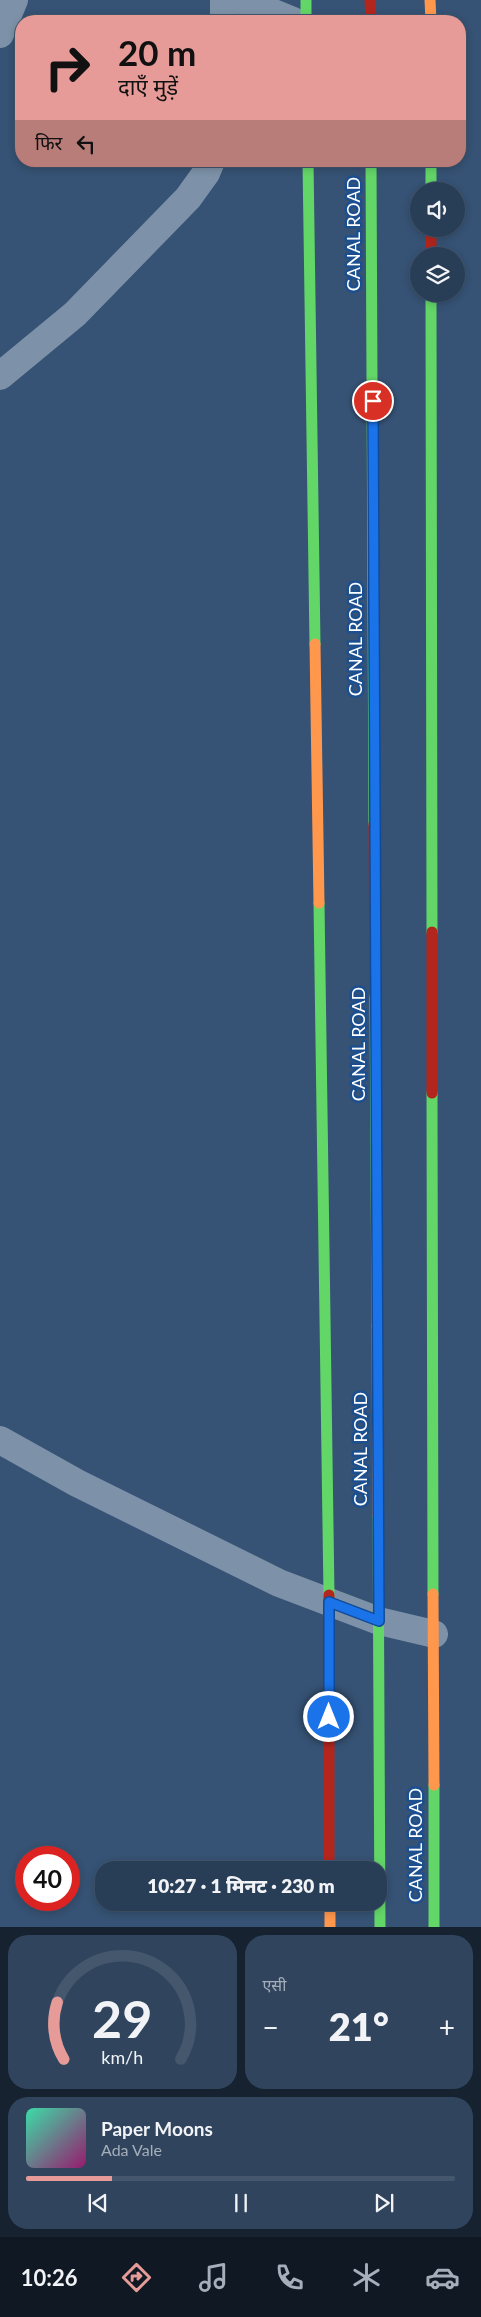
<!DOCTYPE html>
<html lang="hi">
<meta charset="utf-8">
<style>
:root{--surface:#283e57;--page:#30455d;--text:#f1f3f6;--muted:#a5aeba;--line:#44576d;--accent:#e69b98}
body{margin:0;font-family:Lato,"Noto Sans Devanagari",sans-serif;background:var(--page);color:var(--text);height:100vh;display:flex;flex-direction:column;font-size:19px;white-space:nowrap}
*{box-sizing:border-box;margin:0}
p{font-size:16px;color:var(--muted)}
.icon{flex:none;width:28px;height:28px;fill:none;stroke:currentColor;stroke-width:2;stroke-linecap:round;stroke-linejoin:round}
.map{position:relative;height:1927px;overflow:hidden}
.drawer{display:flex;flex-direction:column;gap:8px;padding:8px;background:#162230;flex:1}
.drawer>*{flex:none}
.banner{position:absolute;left:15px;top:15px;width:451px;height:152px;border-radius:20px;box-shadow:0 2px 8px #0003,0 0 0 1px var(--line);background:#e69b98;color:#111;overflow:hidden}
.fabs{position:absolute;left:410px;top:182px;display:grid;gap:10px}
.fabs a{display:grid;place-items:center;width:55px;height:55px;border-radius:50%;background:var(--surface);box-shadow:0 2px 8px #0003,0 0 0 1px var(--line);font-size:25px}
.speed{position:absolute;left:15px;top:1846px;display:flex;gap:10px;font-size:25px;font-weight:700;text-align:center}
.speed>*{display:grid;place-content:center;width:65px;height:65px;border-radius:50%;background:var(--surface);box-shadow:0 2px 8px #0003,0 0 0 1px var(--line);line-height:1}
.speed .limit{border:8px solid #d22;background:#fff;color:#111}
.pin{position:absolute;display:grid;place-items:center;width:42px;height:42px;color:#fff;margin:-21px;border:2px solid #fff;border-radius:50%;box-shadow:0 1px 5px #0007}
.me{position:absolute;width:55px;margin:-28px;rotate:0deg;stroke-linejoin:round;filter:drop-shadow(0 0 4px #0008)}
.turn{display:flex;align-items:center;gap:18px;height:105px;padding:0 20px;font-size:22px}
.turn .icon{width:65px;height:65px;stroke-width:2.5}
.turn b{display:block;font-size:35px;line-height:42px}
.then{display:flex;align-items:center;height:48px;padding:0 20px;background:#0003;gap:10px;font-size:19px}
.big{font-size:38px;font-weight:800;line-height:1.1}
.drawer .widget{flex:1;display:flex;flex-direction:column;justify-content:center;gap:8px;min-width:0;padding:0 18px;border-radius:20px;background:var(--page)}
.drawer .dial{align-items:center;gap:0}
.dial svg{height:130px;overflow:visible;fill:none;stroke:var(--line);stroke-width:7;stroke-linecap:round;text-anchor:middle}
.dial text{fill:var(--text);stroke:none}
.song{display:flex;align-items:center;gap:15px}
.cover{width:60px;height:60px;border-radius:8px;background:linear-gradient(135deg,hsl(160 70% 55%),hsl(320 70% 35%))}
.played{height:5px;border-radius:2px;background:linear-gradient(90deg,var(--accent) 20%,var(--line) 20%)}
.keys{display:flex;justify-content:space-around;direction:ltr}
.heat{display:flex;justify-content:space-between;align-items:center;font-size:28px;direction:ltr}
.drawer .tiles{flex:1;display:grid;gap:8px;grid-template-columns:1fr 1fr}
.widget:last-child{grid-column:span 2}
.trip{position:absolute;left:95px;top:1861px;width:292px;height:50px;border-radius:20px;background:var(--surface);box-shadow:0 2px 8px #0003,0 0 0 1px var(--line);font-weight:800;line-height:50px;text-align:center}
.tab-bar{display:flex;height:80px;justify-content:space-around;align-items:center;background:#101923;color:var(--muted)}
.tab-bar .icon{width:35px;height:35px}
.tab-bar .on{color:var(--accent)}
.tab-bar b{font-size:22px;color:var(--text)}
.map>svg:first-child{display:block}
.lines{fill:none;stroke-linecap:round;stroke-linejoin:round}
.street{stroke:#7d92a8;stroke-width:28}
.fast{stroke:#63d668;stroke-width:11}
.slow{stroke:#ff974d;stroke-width:11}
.jam{stroke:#b3261e;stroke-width:11}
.route-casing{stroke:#114b97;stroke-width:12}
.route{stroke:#1a73e8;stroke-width:9}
.labels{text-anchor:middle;stroke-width:5;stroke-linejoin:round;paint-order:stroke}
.street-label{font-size:18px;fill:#fff;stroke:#1b4f8f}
</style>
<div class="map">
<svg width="481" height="1927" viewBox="0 0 481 1927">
<rect width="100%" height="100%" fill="#365274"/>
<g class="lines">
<!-- street -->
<path class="street" d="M242 0 293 21
M224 21V0
M0 34 14 0
M0 376 75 314 188 198 206 173 211 161
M0 1440 77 1483 279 1583 379 1621 434 1634"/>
<!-- fast -->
<path class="fast" d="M306 0V21
M308 161 315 644
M371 161 374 824
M431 161V191
M431 294 432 932
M319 903 329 1595
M375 996 377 1326
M432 1093 433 1594
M378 1516 380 1927
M434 1785V1927"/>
<!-- slow -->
<path class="slow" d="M430 0 431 21
M315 644 319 903
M377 1326 378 1516
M433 1594 434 1785
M330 1902V1927"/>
<!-- jam -->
<path class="jam" d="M370 0 371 21
M431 229V256
M374 824 375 996
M432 932V1093
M329 1595V1870"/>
</g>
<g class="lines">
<!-- route casing -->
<g class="route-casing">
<path id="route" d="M329 1717V1602L379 1621 373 401"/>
</g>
<!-- route -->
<use href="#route" class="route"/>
</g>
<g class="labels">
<!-- street labels -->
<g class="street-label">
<text transform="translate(354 234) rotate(-90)" y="6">CANAL ROAD</text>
<text transform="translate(356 639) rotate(-90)" y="6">CANAL ROAD</text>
<text transform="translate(359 1044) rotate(-90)" y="6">CANAL ROAD</text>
<text transform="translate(361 1449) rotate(-90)" y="6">CANAL ROAD</text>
<text transform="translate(416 1845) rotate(-90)" y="6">CANAL ROAD</text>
</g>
</g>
</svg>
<div class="fabs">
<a><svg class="icon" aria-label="sound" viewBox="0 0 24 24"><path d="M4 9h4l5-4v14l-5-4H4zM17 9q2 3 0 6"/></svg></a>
<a><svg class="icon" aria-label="layers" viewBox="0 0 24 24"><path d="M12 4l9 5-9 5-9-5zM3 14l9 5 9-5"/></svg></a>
</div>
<div class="speed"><div class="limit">40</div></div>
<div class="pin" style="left:373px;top:401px;background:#d93025"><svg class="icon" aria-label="arrive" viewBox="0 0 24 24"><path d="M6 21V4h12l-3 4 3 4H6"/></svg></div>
<svg class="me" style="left:329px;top:1717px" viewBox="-20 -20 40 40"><circle r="17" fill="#1a73e8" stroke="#fff" stroke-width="3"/><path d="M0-11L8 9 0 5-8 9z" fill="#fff"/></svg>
<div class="trip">10:27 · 1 मिनट · 230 m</div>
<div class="banner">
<div class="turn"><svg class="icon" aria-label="right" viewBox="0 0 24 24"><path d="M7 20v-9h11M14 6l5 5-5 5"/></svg><div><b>20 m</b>दाएँ मुड़ें</div></div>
<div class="then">फिर<svg class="icon" aria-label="left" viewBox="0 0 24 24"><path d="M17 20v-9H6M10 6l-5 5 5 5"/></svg></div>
</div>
</div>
<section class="drawer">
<div class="tiles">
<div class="widget dial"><svg viewBox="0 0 100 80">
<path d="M14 69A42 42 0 1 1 86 69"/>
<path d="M14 69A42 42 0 0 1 10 34" stroke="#e69b98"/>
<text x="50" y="56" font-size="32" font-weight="700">29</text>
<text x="50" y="72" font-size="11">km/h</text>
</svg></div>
<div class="widget"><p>एसी</p>
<div class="heat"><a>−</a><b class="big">21°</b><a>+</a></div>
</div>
<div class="widget">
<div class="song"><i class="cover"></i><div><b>Paper Moons</b><p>Ada Vale</p></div></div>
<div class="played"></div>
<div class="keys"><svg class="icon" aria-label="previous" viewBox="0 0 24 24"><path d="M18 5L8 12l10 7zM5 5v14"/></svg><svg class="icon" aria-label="pause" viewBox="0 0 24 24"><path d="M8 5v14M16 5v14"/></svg><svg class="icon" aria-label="next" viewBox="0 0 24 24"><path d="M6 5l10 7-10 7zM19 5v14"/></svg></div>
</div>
</div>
</section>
<nav class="tab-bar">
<b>10:26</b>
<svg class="icon on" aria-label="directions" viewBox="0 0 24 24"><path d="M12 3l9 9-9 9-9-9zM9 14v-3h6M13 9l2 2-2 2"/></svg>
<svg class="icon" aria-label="music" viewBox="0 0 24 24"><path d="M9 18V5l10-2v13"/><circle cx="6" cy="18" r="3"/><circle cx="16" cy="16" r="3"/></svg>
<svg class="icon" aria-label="phone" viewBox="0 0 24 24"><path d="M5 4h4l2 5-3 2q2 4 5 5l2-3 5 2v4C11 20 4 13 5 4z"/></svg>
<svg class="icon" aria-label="climate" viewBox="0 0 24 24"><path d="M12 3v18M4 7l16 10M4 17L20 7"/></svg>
<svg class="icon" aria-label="car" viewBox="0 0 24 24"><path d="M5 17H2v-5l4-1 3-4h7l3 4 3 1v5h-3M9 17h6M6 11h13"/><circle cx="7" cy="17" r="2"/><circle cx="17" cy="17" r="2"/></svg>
</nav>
